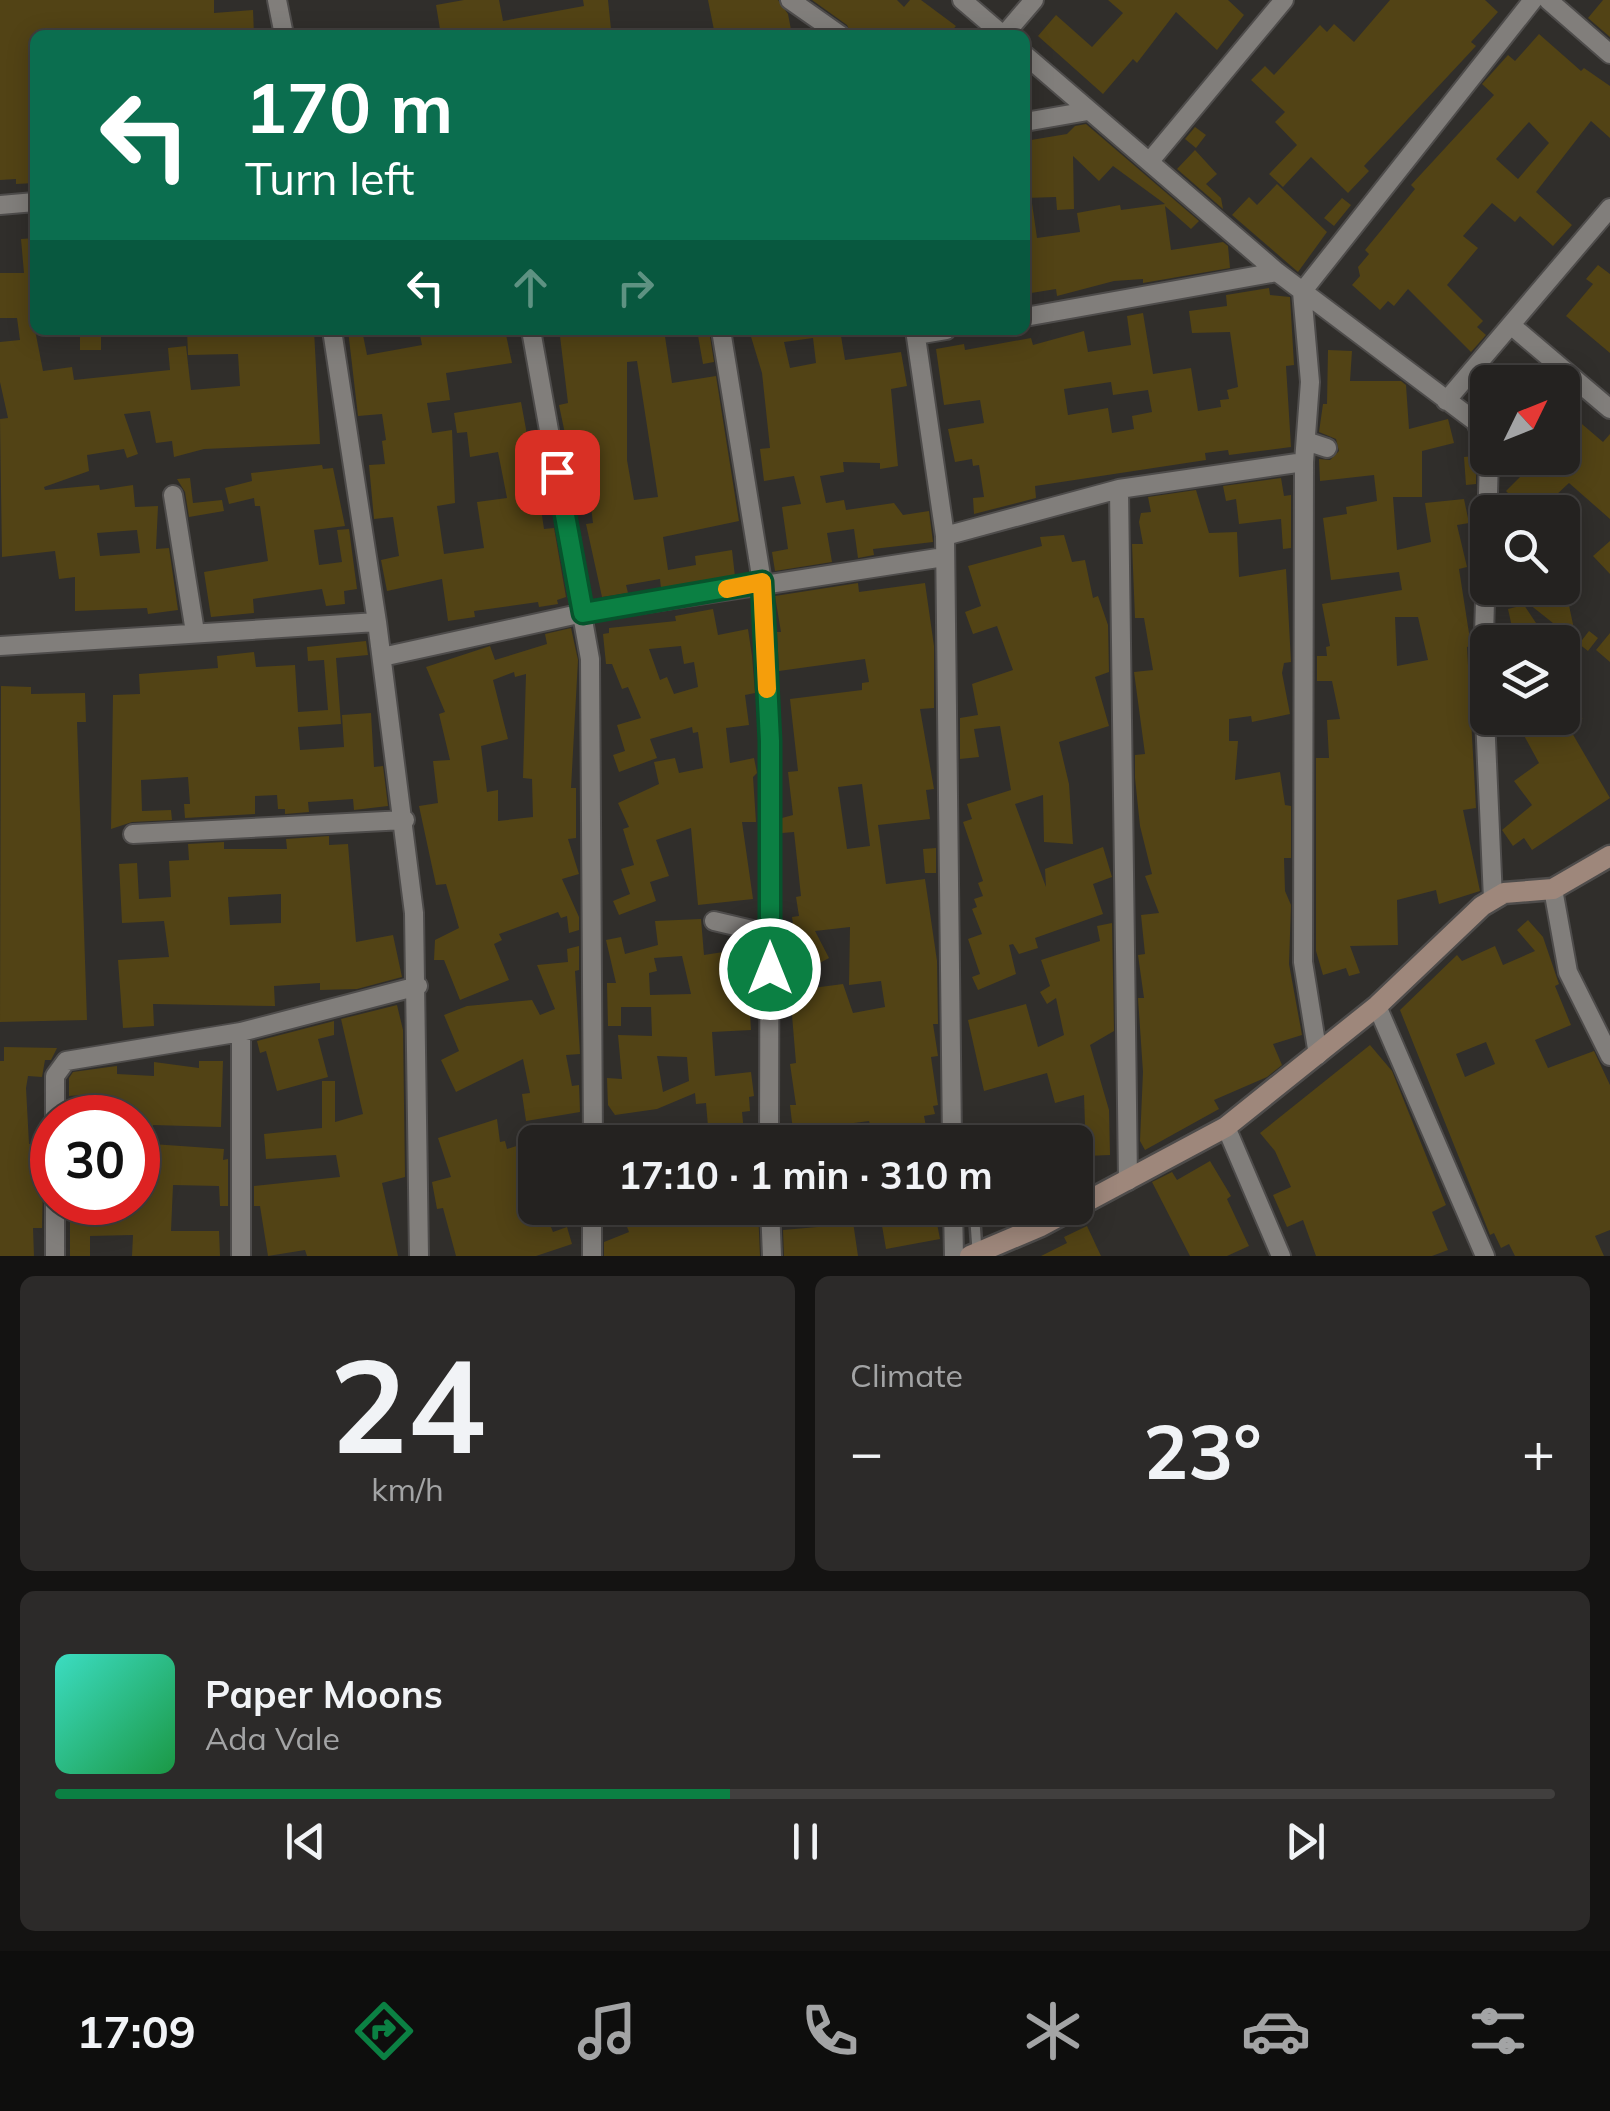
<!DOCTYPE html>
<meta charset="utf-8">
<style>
:root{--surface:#242220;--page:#2c2a29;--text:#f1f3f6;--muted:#a3a4a5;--line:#413f3e;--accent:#0b8043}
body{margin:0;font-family:Mulish,sans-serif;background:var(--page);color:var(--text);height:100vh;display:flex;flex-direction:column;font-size:38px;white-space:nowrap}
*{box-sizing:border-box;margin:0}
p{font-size:32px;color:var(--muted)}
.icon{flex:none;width:55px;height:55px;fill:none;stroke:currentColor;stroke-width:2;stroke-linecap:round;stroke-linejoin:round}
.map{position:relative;height:1256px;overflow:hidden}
.panel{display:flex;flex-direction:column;gap:20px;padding:20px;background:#141312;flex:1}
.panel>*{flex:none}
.top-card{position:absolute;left:30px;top:30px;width:1000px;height:305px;border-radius:15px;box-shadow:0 5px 25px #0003,0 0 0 2px var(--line);background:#0b6e4f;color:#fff;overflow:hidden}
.needle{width:65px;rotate:47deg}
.fabs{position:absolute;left:1470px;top:365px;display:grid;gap:20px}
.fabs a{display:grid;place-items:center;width:110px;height:110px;border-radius:15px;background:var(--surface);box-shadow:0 5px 25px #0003,0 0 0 2px var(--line);font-size:50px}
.speed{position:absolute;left:30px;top:1095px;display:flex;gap:20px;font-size:50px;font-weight:700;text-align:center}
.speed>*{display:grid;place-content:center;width:130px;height:130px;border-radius:50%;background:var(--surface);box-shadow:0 5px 25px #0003,0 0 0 2px var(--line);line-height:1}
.speed .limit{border:15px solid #d22;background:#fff;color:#111}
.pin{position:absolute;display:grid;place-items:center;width:85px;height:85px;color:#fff;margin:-42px;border-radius:20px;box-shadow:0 5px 15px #0006}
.me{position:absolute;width:110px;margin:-55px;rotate:0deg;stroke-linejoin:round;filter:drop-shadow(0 0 8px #0008)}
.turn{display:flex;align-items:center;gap:35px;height:210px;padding:0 50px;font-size:45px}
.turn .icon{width:130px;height:130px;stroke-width:2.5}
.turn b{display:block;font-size:70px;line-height:85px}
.lanes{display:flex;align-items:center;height:95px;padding:0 50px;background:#0003;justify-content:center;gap:50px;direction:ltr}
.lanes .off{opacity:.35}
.big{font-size:75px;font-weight:700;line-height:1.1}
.panel .tile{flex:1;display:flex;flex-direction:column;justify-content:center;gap:15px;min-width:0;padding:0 35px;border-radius:15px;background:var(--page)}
.panel .dial{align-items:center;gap:0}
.dial b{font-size:130px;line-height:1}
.song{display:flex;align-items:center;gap:30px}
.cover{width:120px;height:120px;border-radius:15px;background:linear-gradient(135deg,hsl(170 70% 55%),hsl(140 70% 35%))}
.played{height:10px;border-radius:5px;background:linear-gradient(90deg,var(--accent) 45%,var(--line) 45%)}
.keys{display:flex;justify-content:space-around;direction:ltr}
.heat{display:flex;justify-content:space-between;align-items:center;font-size:55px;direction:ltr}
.panel .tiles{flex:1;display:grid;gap:20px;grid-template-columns:1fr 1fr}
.tile:last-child{grid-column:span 2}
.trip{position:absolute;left:518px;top:1125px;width:575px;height:100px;border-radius:15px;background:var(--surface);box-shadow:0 5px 25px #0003,0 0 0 2px var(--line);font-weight:700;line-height:100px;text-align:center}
.dock{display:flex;height:160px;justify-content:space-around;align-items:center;background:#0e0e0d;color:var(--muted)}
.dock .icon{width:70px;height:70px}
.dock .selected{color:var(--accent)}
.dock b{font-size:45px;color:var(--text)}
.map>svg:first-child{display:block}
.building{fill:#524315;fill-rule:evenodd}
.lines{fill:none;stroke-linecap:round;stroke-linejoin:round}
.lane-casing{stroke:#4e4c4b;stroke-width:14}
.street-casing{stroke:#4e4c4b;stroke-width:22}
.secondary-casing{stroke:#4e4c4b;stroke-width:25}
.lane{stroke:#817e7b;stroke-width:9}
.street{stroke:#817e7b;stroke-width:18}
.secondary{stroke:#9e877b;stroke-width:20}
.route-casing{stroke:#07532c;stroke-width:25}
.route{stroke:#0b8043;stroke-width:18}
.slow{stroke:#f59e0b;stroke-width:18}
</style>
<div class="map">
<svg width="1610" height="1256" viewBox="0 0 1610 1256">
<rect width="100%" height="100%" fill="#302e2b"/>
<!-- building -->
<path class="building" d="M0 0H214V13L253 10 254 35H35V183L16 184V179L0 180Z
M464 0H499L503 21 584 6 583 0H608L611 29 551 35H441L436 5Z
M708 0H778L788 14 792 35H715Z
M812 0H897L904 7 910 0H921L956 26 948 35H852L847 25Z
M1108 0H1228L1244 15 1217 50 1176 12 1137 63 1133 59 1103 94 1038 36 1056 15 1092 47 1123 13Z
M1390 0H1485L1498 12 1471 42 1476 46 1364 166 1369 171 1348 193 1311 157 1283 187 1269 174 1297 145 1275 122 1285 112 1251 80 1265 66 1274 75 1320 25 1327 32 1334 24 1354 42Z
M1603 0H1610V37L1588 18Z
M1539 34 1581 71 1584 68 1610 86V138L1591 121 1536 192 1572 225 1553 246 1520 216 1515 222 1492 203 1463 236 1478 248 1447 285 1483 321 1477 327 1486 335 1471 352 1408 289 1394 306 1388 301 1380 310 1352 285 1360 276 1358 267 1369 254 1365 250 1415 189 1411 185 1494 95 1482 84 1508 55 1515 61ZM1529 122 1549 143 1518 179 1496 159Z
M1086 124 1199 221 1191 229 1165 206 1171 250 1223 242 1228 246 1230 268 1143 283V279L1114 281 1057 296 1056 289 1025 294V204L1032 203 1037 238 1080 232 1077 213 1120 205 1121 210 1165 204 1113 166 1099 181 1073 156 1074 209 1057 210 1056 197 1025 198V141L1067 134 1075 126Z
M1195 127 1206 135 1196 148 1185 139Z
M1195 150 1217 174 1206 184 1221 198 1223 209 1177 169Z
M1277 184 1327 232 1298 272 1232 215 1249 197 1257 205Z
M1342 198 1351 205 1334 226 1324 218Z
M35 238V330L43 371 72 367 74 380 170 370 168 348 186 346 191 390 240 386 238 354 188 355 187 330H314L320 444 204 449 174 457 172 441 156 443 150 411 124 414 138 454 127 458 124 449 87 455 89 471 44 487 45 490 99 485 100 490 133 485 135 507 158 506 156 549 169 548 178 610 148 614 147 608 75 611V577L59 579 55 551 2 557 0 419 8 418 0 382V342L20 340 17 318H0V273H24L21 239ZM137 530 140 553 100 556 97 533Z
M1598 265 1610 274V353L1566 316 1593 284 1586 279Z
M1269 288 1270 295 1290 297 1294 365 1286 366 1291 447 1229 455 1228 450 1205 453 1206 460 1035 486 1036 498 974 514 973 498 984 497 979 465 973 466 972 459 955 462 948 429 984 423 980 400 944 405 936 349 964 344 965 350 1031 338 1033 345 1084 331 1088 352 1131 345 1127 316 1143 313 1153 374 1191 368 1198 411 1221 407 1220 400 1229 399 1227 390 1238 387 1230 332 1192 333 1189 311 1227 306 1226 295ZM1111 382 1113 395 1148 390 1152 412 1132 416 1134 429 1112 433 1108 408 1068 415 1064 389Z
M348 330H362L367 355 422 345 419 330H505L512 363 446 373 450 400 427 403 432 433 452 430 455 503 437 506 444 554 484 548 477 502 507 498 498 452 470 457 467 432 457 433 454 413 521 402 530 451 540 450 545 481 537 482 544 529 554 528 566 597 557 600 558 604 539 607 538 602 474 611 475 617 448 621 442 579 387 591 381 560 399 556 393 517 374 519 369 465 385 464 382 441 386 440 382 414 358 416Z
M586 330H664L672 383 716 376 739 521 663 537 668 570 696 565 695 556 732 550 735 577 661 588 660 579 626 585 628 593 602 597 586 524 593 523 584 450 569 453 559 405 568 403 560 336ZM637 361 658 497 634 500 627 460V362Z
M697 330H709L714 362 703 364Z
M749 330H840L845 360 901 352 907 386 891 389 898 466 880 469V463L843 462 844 472 820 476 826 503 844 500 846 510 894 503 903 515 929 511 933 542 873 549 874 555 858 558 854 529 827 533 832 562 775 571 772 552 788 549 782 507 801 504 794 476 764 481 760 449 770 448 762 373ZM813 338 816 363 790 368 784 342Z
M101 335V350H80V336Z
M1328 350 1352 351 1350 381H1401L1406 385 1409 429 1448 419 1454 443 1422 451V497H1393L1397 550 1431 542 1425 503 1464 499 1469 523 1457 525 1467 567 1459 569 1471 646 1467 647 1476 808 1463 810 1480 891 1439 904 1436 890 1397 900 1398 945 1350 946 1360 973 1349 976 1346 968 1323 975 1316 951V758H1329L1327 720 1340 719 1332 681H1317V656H1327L1326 647 1330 646 1322 604 1402 590 1399 572 1331 580 1323 518 1347 514 1346 507 1377 501 1374 475 1320 481 1319 459 1330 460 1339 451 1336 439 1319 432 1323 404H1327ZM1395 617H1418L1428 660 1397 666Z
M1562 407 1603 442 1610 434V519L1569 483 1538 512H1503L1516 501 1506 491 1529 468 1517 458H1562Z
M1476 456V484L1466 485 1464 457Z
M322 465 323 469 333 468 345 526 314 530 319 565 342 562 337 530 349 529 357 589 344 591 345 604 326 606 322 589 253 599 254 613 211 617 204 572 268 561 260 506H255L254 498 229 504 225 488 252 481 251 473Z
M190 478 193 503 222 500 224 511 189 517 185 492 177 479Z
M1281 478 1284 496 1291 495V548L1283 549 1281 519 1239 524 1236 499 1226 501 1223 486Z
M1196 490 1209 533 1237 532 1239 577 1286 569 1291 662 1284 663 1282 673 1290 714 1252 722 1251 716 1229 719V741H1238L1235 780 1280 772 1285 805 1291 806V858H1284L1285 891 1291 905 1289 964 1302 1035 1273 1044 1282 1065 1267 1077 1214 1100 1219 1109 1145 1150 1140 1141 1143 1072 1138 998H1144L1138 955 1145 954 1141 915 1159 913 1145 876 1152 874 1140 826 1135 778V755L1145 754 1134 672 1153 670 1144 618H1135L1132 544H1143L1139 522 1141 513 1151 512 1148 497Z
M1064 535 1072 562 1085 560 1093 598 1098 596 1108 625 1109 672 1095 677 1109 726 1059 742 1069 784 1073 844 1044 842 1043 795 1015 804 1046 887 1045 869 1103 847 1112 877 1093 884 1103 914 1035 938 1038 948 1019 954 1013 944 1009 945 1016 974 978 990 972 977 980 974 968 939 982 934 972 909 977 907 974 899 983 896 978 883 983 881 963 822 972 819 967 804 1011 790 1000 726 974 729 979 757 960 759V718L978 715 972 684 1013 670 997 626 973 634 965 612 981 606 968 566 1042 546 1040 537Z
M1610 541V574L1593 556Z
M858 583 859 592 925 583 934 646V708L920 709 934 789 926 790 930 819 878 825 886 884 925 879 937 961 938 1024H933L938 1056 931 1057 938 1105 933 1106 935 1114 924 1116 929 1142H876L869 1121 793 1131 790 1105H796L790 1064 796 1063 790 991 843 984 853 1013 885 1007 881 981 849 985 850 927 815 931 829 958 812 967 808 961 784 960 785 946 796 947 792 917 799 916 796 897 801 896 794 832 782 833V818L793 815 788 772 798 771 790 699 862 690V683L869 682 865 659 779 671 777 632H781L775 596ZM862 784 870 846 847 849 838 787Z
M1567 596 1574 629 1563 631 1529 604Z
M1524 605 1544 635 1515 641 1508 609Z
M713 609 718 635 748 629 752 656 755 693 745 695 749 725 726 728 730 763 754 758 757 773 753 777 756 822H742L753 899 698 905 691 828 656 840 669 876 650 882 656 901 619 915 613 901 630 894 621 869 634 865 623 829 629 827 618 803 659 784 654 762 675 758 679 773 703 768 698 732 693 733 692 727 650 739 657 758 619 772 613 755 625 751 617 725 641 718 628 687 622 689 612 664H606L603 634 609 633V628L676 621 675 616ZM681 646 684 664 694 662 698 687 674 694 667 677 660 680 649 649Z
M571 628 578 660 571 788H576V838L568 839 579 874 562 879 579 917V930L569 933 567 916 561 918 558 912 499 934 502 940 494 944 509 980 460 1000 444 960H434L435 940 459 928 446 884 436 885 419 806 438 803 433 761 450 760 439 714 445 712 426 667 490 646 495 660 547 644 545 634ZM514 672 515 677 526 674 523 778 532 779 533 817 498 821V790L487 792 481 746 508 739 493 680Z
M1589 631 1598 638 1588 651 1579 644Z
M1610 633V662L1596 650Z
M366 641 368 655 336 658 341 724 298 727 300 750 344 747 342 715 371 713 374 767 383 766 388 806 354 810 353 799 308 802 309 812 285 814V809H278L277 795 255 796V814L185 818 184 804H190L188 777 141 780 142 811 171 810 172 820 132 822 111 829 113 695 140 694 139 674 218 668 217 656 254 652 256 667 295 665 298 712 328 710 324 660 308 661 307 647Z
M1 686 31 687V694L85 693 86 722H77L87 1020 0 1022Z
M1562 689 1579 718H1583L1568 726 1610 798 1532 850 1524 838 1513 846 1502 830 1532 805 1514 781 1539 763 1516 721 1562 718Z
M329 836V845L348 844 356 942 393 935 402 977 357 989 320 990V983L274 986 275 1006 153 1004 154 1026 123 1028 118 960 169 957 164 921 122 923 119 864 137 863 139 899 171 897 169 861 189 860 188 844 224 842V849H287L286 839ZM281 894V923L230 925 228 897Z
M936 848V873H925L923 849Z
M701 919 704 955 749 948 756 982 748 983 751 1030 712 1032 715 1076 751 1072 754 1096 749 1097 750 1111 742 1112 745 1142 686 1141 684 1128 708 1126 706 1103 696 1104 695 1093 657 1109 615 1115 608 1105 607 1078 622 1079 618 1035 652 1036 651 1007H621V1026H608L607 983H616L606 940 621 937 625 954 658 945 655 921ZM682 956 691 994 650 995 649 973 657 971 654 958ZM657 1056 687 1057 689 1081 663 1092Z
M1528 920 1543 937 1559 984 1555 986 1571 1025 1535 1040 1548 1068 1594 1051 1610 1085V1230L1595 1236 1604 1256H1515L1509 1244 1501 1248 1494 1233 1490 1235 1400 1010 1457 955 1462 961 1495 946 1503 965 1535 951 1517 930ZM1486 1042 1495 1064 1465 1077 1456 1054Z
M1112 923 1114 1031 1090 1045 1109 1110 1110 1155 1086 1156 1084 1095 1055 1103 1047 1073 984 1091 968 1020 1026 1004 1038 1047 1064 1035 1056 998 1047 1004 1040 992 1050 986 1041 960 1100 941 1097 926Z
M579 946V970L575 971 580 1054 566 1055 572 1086 579 1085 580 1112 526 1121 522 1094 530 1093 523 1059 456 1092 441 1060 459 1051 444 1015 467 1006 532 1000 540 1015 555 1009 537 965 568 962 567 949Z
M397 1005 403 1030 405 1177 382 1183 398 1256H307L305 1250 268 1256 260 1206H254V1186L340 1177 336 1155 266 1159 264 1134 322 1128V1081H335V1122L363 1114 341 1019Z
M334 1021V1035L318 1039 328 1077 277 1091 266 1051 260 1053 257 1041Z
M1370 1045 1392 1071 1446 1205 1432 1212 1448 1250 1432 1256H1316L1303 1220 1287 1227 1273 1195 1291 1187 1275 1151 1260 1133Z
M4 1047 57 1048 51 1060H45L42 1077 28 1076 26 1088 29 1144H44L42 1228H33L34 1256H0V1061H4Z
M199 1061H223L221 1127 153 1125 152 1144 224 1149 223 1160 228 1159V1206H220L219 1186 173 1185 171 1231H219L220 1256H132L133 1235 90 1236V1256H70V1221H87L86 1206 138 1202V1118H83L82 1095 69 1096V1078L73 1072 109 1067 117 1066V1074L154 1076V1062L199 1068Z
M497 1119 500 1142 505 1141 507 1149 535 1140V1186L530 1187 535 1208H543L553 1232 567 1227 572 1244 536 1256H456L443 1208 437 1209 432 1182 451 1177 438 1138Z
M1210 1161 1231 1196 1227 1199 1249 1246 1227 1256H1190L1152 1182 1172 1172 1177 1180Z
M620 1208H693L694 1219 758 1209 760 1256H604V1242L629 1232Z
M825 1208H851L858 1256H784L783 1230 829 1226Z
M879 1208H934L940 1239 886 1249Z
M1087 1226 1101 1256H1041L1067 1243 1064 1237Z"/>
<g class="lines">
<!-- lane casing -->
<g class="lane-casing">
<path id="lane" d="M974 1208 977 1250"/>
</g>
<!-- street casing -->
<g class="street-casing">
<path id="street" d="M277 0 284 35
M790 0 840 35
M962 0 1003 35
M1548 0 1610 54
M1004 35 1034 0
M1025 55 1277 272 1476 422 1488 453
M1025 122 1088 111
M1150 161 1284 0
M0 205 35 202
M1025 317 1277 272
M1512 326 1610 409
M332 330 377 622 414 913 419 1256
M531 330 590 659 593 1142
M721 330 762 582 770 741 769 1142
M915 330 945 536 952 1142
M916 335 946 330
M1446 401 1610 208
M1306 441 1327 448
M1489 458 1483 672 1493 899
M1119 489 1128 1181
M173 495 195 632
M945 536 1119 489 1304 462
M0 646 377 622
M382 657 583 613 944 557
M133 834 405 820
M1553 889 1568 972 1610 1056
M714 921 769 934
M1377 1006 1485 1256
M241 1032V1256
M1318 1055 1303 962 1304 462 1310 382 1302 292 1533 0
M55 1118V1076L66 1061 241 1032 418 986
M1226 1127 1281 1256
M770 1208 772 1256
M953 1208 954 1256
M55 1256V1202
M592 1256V1208"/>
</g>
<!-- secondary casing -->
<g class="secondary-casing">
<path id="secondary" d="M970 1256 1041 1226 1226 1127 1377 1006 1482 906 1504 893 1553 889 1610 856"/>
</g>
<!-- lane -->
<use href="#lane" class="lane"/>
<!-- street -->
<use href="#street" class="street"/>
<!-- secondary -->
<use href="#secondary" class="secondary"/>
</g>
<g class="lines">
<!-- route casing -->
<g class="route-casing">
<path id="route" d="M557 472 583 613 762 582 770 741V969"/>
</g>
<!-- route -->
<use href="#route" class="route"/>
<!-- slow -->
<path class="slow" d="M727 589 762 582 767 689"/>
</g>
</svg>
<div class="fabs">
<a><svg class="needle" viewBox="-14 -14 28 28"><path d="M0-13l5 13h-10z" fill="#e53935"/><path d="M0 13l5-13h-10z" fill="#a3a4a5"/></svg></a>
<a><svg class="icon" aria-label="search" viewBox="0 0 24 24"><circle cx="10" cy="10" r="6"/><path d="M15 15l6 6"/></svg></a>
<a><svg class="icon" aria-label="layers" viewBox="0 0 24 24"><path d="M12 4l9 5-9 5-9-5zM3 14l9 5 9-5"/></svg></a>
</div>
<div class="speed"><div class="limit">30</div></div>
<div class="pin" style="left:557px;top:472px;background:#d93025"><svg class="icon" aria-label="arrive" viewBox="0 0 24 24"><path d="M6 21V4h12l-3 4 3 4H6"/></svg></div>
<svg class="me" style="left:770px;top:969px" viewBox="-20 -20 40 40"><circle r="17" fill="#0b8043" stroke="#fff" stroke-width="3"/><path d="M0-11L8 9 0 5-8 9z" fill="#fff"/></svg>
<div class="trip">17:10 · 1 min · 310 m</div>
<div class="top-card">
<div class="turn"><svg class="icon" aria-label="left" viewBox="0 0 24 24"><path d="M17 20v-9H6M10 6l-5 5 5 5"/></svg><div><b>170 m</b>Turn left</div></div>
<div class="lanes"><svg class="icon" aria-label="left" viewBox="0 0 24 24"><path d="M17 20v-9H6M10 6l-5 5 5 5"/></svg><svg class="icon off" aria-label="ahead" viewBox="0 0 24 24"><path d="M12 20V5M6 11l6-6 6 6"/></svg><svg class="icon off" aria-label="right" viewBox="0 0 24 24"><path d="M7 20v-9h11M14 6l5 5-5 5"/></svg></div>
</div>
</div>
<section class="panel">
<div class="tiles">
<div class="tile dial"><b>24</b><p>km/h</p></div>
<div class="tile"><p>Climate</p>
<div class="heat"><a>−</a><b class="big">23°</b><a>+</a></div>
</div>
<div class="tile">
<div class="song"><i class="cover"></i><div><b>Paper Moons</b><p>Ada Vale</p></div></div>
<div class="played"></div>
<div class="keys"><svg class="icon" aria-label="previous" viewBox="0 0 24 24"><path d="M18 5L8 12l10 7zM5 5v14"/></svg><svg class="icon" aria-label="pause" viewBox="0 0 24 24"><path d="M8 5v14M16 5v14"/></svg><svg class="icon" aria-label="next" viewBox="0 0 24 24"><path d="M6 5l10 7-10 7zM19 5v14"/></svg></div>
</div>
</div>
</section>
<nav class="dock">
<b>17:09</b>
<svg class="icon selected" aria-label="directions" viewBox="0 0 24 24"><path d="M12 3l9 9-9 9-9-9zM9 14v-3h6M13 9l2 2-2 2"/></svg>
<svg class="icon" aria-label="music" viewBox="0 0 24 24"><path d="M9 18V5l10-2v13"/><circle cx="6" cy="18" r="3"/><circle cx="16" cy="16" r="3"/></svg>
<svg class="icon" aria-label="phone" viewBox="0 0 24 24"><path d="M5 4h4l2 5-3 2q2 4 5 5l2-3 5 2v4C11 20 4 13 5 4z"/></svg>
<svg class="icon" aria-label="climate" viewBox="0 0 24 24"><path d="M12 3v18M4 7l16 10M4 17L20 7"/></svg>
<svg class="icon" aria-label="car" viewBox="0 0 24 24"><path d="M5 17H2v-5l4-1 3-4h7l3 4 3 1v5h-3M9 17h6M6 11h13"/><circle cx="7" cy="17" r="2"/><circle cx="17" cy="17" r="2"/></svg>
<svg class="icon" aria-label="filters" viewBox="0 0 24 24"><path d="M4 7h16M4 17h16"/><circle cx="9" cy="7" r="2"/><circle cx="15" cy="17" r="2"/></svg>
</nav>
